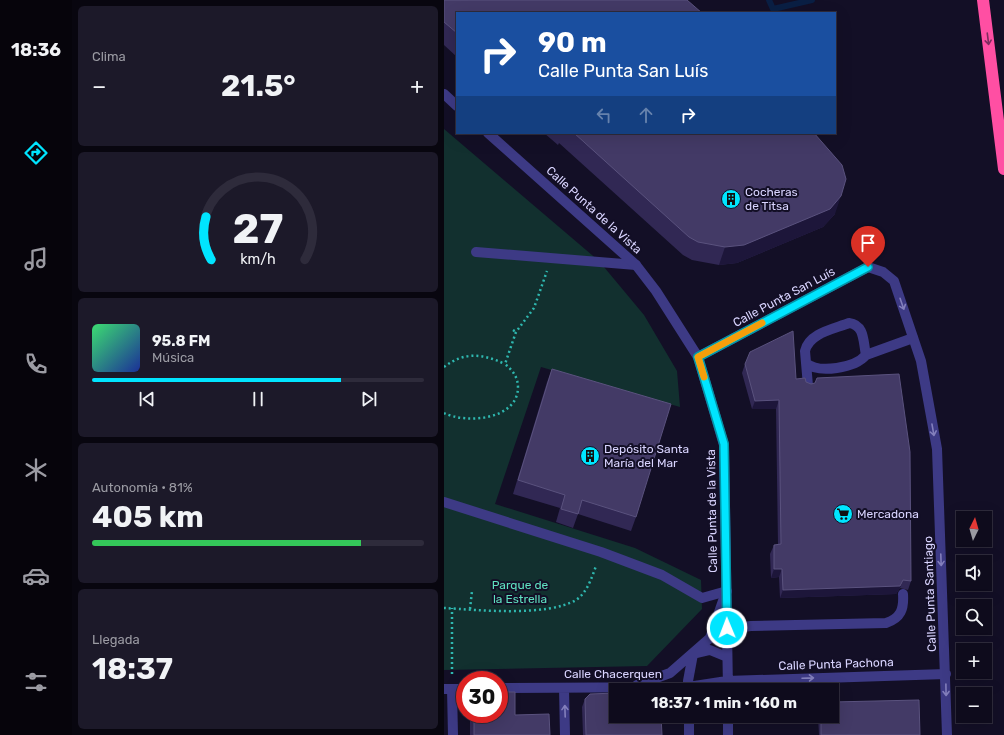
<!DOCTYPE html>
<html lang="es">
<meta charset="utf-8">
<style>
:root{--surface:#0e0b1c;--page:#1c1929;--text:#f1f3f6;--muted:#9b9ba3;--line:#2e2b3b;--accent:#00e5ff}
body{margin:0;font-family:Rubik,sans-serif;background:var(--page);color:var(--text);height:100vh;display:flex;flex-direction:column;font-size:15px;white-space:nowrap}
*{box-sizing:border-box;margin:0}
p{font-size:13px;color:var(--muted)}
.icon{flex:none;width:22px;height:22px;fill:none;stroke:currentColor;stroke-width:2;stroke-linecap:round;stroke-linejoin:round}
.map{position:relative;flex:1;overflow:hidden}
.drawer{display:flex;flex-direction:column;gap:6px;padding:6px;background:#08060f;width:372px}
.drawer>*{flex:none}
.guide{position:absolute;left:12px;top:12px;width:380px;height:122px;border-radius:0px;box-shadow:0 4px 16px #0002,0 0 0 1px var(--line);background:#1a4fa0;color:#fff;overflow:hidden}
.needle{width:26px;rotate:5deg}
.buttons{position:absolute;left:512px;top:511px;display:grid;gap:8px}
.buttons a{display:grid;place-items:center;width:36px;height:36px;border-radius:0px;background:var(--surface);box-shadow:0 4px 16px #0002,0 0 0 1px var(--line);font-size:20px}
.speed{position:absolute;left:12px;top:671px;display:flex;gap:8px;font-size:20px;font-weight:700;text-align:center}
.speed>*{display:grid;place-content:center;width:52px;height:52px;border-radius:50%;background:var(--surface);box-shadow:0 4px 16px #0002,0 0 0 1px var(--line);line-height:1}
.speed .limit{border:6px solid #d22;background:#fff;color:#111}
.pin{position:absolute;display:grid;place-items:center;width:34px;height:34px;color:#fff;margin:-41px -17px;border-radius:50% 50% 50% 0;rotate:-45deg;box-shadow:0 0 4px #0007}
.pin .icon{rotate:45deg}
.me{position:absolute;width:44px;margin:-22px;rotate:359deg;stroke-linejoin:round;filter:drop-shadow(0 0 3px #0008)}
.turn{display:flex;align-items:center;gap:14px;height:84px;padding:0 16px;font-size:18px}
.turn .icon{width:52px;height:52px;stroke-width:2.5}
.turn b{display:block;font-size:28px;line-height:34px}
.lanes{display:flex;align-items:center;height:38px;padding:0 16px;background:#0003;justify-content:center;gap:20px;direction:ltr}
.lanes .off{opacity:.35}
.big{font-size:30px;font-weight:700;line-height:1.1}
.drawer .widget{flex:1;display:flex;flex-direction:column;justify-content:center;gap:6px;min-width:0;padding:0 14px;border-radius:6px;background:var(--page)}
.drawer .dial{align-items:center;gap:0}
.dial svg{height:104px;overflow:visible;fill:none;stroke:var(--line);stroke-width:7;stroke-linecap:round;text-anchor:middle}
.dial text{fill:var(--text);stroke:none}
.song{display:flex;align-items:center;gap:12px}
.cover{width:48px;height:48px;border-radius:6px;background:linear-gradient(135deg,hsl(140 70% 55%),hsl(230 70% 35%))}
.played{height:4px;border-radius:2px;background:linear-gradient(90deg,var(--accent) 75%,var(--line) 75%)}
.keys{display:flex;justify-content:space-around;direction:ltr}
.heat{display:flex;justify-content:space-between;align-items:center;font-size:22px;direction:ltr}
.charge{height:6px;border-radius:3px;background:linear-gradient(90deg,#34c759 81%,var(--line) 0)}
.trip{position:absolute;left:165px;top:683px;width:230px;height:40px;border-radius:0px;background:var(--surface);box-shadow:0 4px 16px #0002,0 0 0 1px var(--line);font-weight:700;line-height:40px;text-align:center}
main{display:flex;flex:1;min-height:0}
.tab-bar{display:flex;flex-direction:column;width:72px;justify-content:space-around;align-items:center;background:#06040b;color:var(--muted)}
.tab-bar .icon{width:28px;height:28px}
.tab-bar .active{color:var(--accent)}
.tab-bar b{font-size:18px;color:var(--text)}
.map>svg:first-child{display:block}
.green{fill:#12302f}
.lines{fill:none;stroke-linecap:round;stroke-linejoin:round}
.stream{stroke:#0a1f44;stroke-width:6}
.path{stroke:#2fb8b0;stroke-width:2.5;stroke-dasharray:2 3;stroke-linecap:butt}
.service{stroke:#3d3a85;stroke-width:10}
.pedestrian{stroke:#3d3a85;stroke-width:10}
.minor{stroke:#3d3a85;stroke-width:10}
.motorway{stroke:#ff4fa3;stroke-width:12}
.wall{fill:#312854}
.shaded-wall{fill:#1d163a}
.building{fill:#433a66;stroke:#5a527e}
.oneway{stroke:#7d2c5e}
.oneway2{stroke:#837fbc}
.route-casing{stroke:#0095a6;stroke-width:10}
.route{stroke:#00e5ff;stroke-width:7}
.slow{stroke:#f59e0b;stroke-width:7}
.labels{text-anchor:middle;stroke-width:4;stroke-linejoin:round;paint-order:stroke}
.poi-label{font-size:12px;fill:#d9d4ff;stroke:#130f26;text-anchor:start}
.street-label{font-size:12px;fill:#d9d4ff;stroke:#130f26}
.park-label{font-size:12px;fill:#5fe0c0;stroke:#130f26}
</style>
<main>
<nav class="tab-bar">
<b>18:36</b>
<svg class="icon active" aria-label="directions" viewBox="0 0 24 24"><path d="M12 3l9 9-9 9-9-9zM9 14v-3h6M13 9l2 2-2 2"/></svg>
<svg class="icon" aria-label="music" viewBox="0 0 24 24"><path d="M9 18V5l10-2v13"/><circle cx="6" cy="18" r="3"/><circle cx="16" cy="16" r="3"/></svg>
<svg class="icon" aria-label="phone" viewBox="0 0 24 24"><path d="M5 4h4l2 5-3 2q2 4 5 5l2-3 5 2v4C11 20 4 13 5 4z"/></svg>
<svg class="icon" aria-label="climate" viewBox="0 0 24 24"><path d="M12 3v18M4 7l16 10M4 17L20 7"/></svg>
<svg class="icon" aria-label="car" viewBox="0 0 24 24"><path d="M5 17H2v-5l4-1 3-4h7l3 4 3 1v5h-3M9 17h6M6 11h13"/><circle cx="7" cy="17" r="2"/><circle cx="17" cy="17" r="2"/></svg>
<svg class="icon" aria-label="filters" viewBox="0 0 24 24"><path d="M4 7h16M4 17h16"/><circle cx="9" cy="7" r="2"/><circle cx="15" cy="17" r="2"/></svg>
</nav>
<section class="drawer">
<div class="widget"><p>Clima</p>
<div class="heat"><a>−</a><b class="big">21.5°</b><a>+</a></div>
</div>
<div class="widget dial"><svg viewBox="0 0 100 80">
<path d="M14 69A42 42 0 1 1 86 69"/>
<path d="M14 69A42 42 0 0 1 10 36" stroke="#00e5ff"/>
<text x="50" y="56" font-size="32" font-weight="700">27</text>
<text x="50" y="72" font-size="11">km/h</text>
</svg></div>
<div class="widget">
<div class="song"><i class="cover"></i><div><b>95.8 FM</b><p>Música</p></div></div>
<div class="played"></div>
<div class="keys"><svg class="icon" aria-label="previous" viewBox="0 0 24 24"><path d="M18 5L8 12l10 7zM5 5v14"/></svg><svg class="icon" aria-label="pause" viewBox="0 0 24 24"><path d="M8 5v14M16 5v14"/></svg><svg class="icon" aria-label="next" viewBox="0 0 24 24"><path d="M6 5l10 7-10 7zM19 5v14"/></svg></div>
</div>
<div class="widget"><p>Autonomía · 81%</p><b class="big">405 km</b><div class="charge"></div></div>
<div class="widget"><p>Llegada</p><b class="big">18:37</b></div>
</section>
<div class="map">
<svg width="560" height="735" viewBox="0 0 560 735">
<rect width="100%" height="100%" fill="#130f26"/>
<!-- green -->
<path class="green" d="M0 129 155 261 200 315 233 371 236 407 97 367 51 504 191 548 257 580 258 609 203 666 0 670Z"/>
<g class="lines">
<!-- stream -->
<path class="stream" d="M325 0 329 9 368 0"/>
<!-- path -->
<path class="path" d="M69 330 72 332
M0 367C21 351 39 354 61 364
M0 413C22 424 73 420 74 388 74 377 69 371 61 364L72 332 90 308 103 271
M0 608C34 610 103 617 132 600 143 593 148 577 152 566
M26 609 28 591
M8 674V608"/>
<!-- service -->
<path class="service" d="M362 363C375 374 411 368 422 355
M364 386 361 351C365 333 390 329 405 323 421 325 419 342 422 355L469 338
M283 629 307 626 442 623C457 618 460 609 459 594"/>
<!-- pedestrian -->
<path class="pedestrian" d="M32 252 192 265
M0 502 157 552 218 575 258 598 283 591"/>
<!-- minor -->
<path class="minor" d="M0 94 13 106
M44 133 192 265 212 291 254 357 280 445 284 690
M254 357 424 267 439 272 450 281 477 361 493 449 503 735
M249 654 266 650 283 657
M193 685 226 673 266 638 280 598
M55 688 244 687 283 681 502 674
M120 688 121 735
M0 689H21
M8 689 9 735
M244 690V681L249 654
M245 716V735
M284 716V735"/>
<!-- motorway -->
<path class="motorway" d="M539 0 560 169"/>
</g>
<!-- wall -->
<path class="wall" d="M0 0 13 13V57L0 45Z
M100 133H370L391 214 379 227 293 263 275 265 248 260 239 255 115 143 114 145Z
M301 364 352 379 467 581 464 590 456 588 452 594 336 598 335 577 327 578 326 554 330 545H334L332 409H308L298 373Z
M108 369 192 517 187 531 134 514 129 528 112 522 116 508 69 494 103 382Z
M141 699 218 735H139L138 707Z
M26 714H55L71 715 106 735H26Z
M374 716H388L476 735H375Z"/>
<!-- shaded-wall -->
<path class="shaded-wall" d="M397 196 391 214 379 227 293 263 275 265 281 247Z
M335 400 332 409H308L311 401Z
M330 569H338L335 577 327 578Z
M459 580 456 588 452 594 336 598 339 590Z"/>
<!-- building -->
<path class="building" d="M0 0H243L258 13H13V33L0 22Z
M130 133H370L398 165 402 179 397 196 386 209 300 245 281 247 254 242 245 237Z
M349 331 352 379 361 378 362 382 367 384 371 383 373 378 455 374 466 452 467 581 459 580 456 586 339 590 338 569H330V545L337 544 335 400 311 401 301 364 306 352Z
M108 369 227 404 192 517 138 500 134 514 117 509 121 495 74 480Z
M55 692H71V715L105 714 106 735H30V714H55Z
M172 693V716H217L218 735H142L141 699 146 694Z
M475 700 476 735H377V716H388V702Z"/>
<!-- one-way arrows -->
<defs><path id="oneway-shaft" d="M-6 0H5M1.5-3L5.5 0L1.5 3" fill="none" stroke-width="1.6" stroke-linecap="round" stroke-linejoin="round"/></defs>
<use class="oneway" href="#oneway-shaft" transform="translate(544 39) rotate(83)"/>
<g class="oneway2">
<use href="#oneway-shaft" transform="translate(458 304) rotate(71)"/>
<use href="#oneway-shaft" transform="translate(489 430) rotate(80)"/>
<use href="#oneway-shaft" transform="translate(497 560) rotate(88)"/>
<use href="#oneway-shaft" transform="translate(364 678) rotate(-2)"/>
<use href="#oneway-shaft" transform="translate(502 690) rotate(89)"/>
<use href="#oneway-shaft" transform="translate(121 711) rotate(-92)"/>
</g>
<g class="lines">
<!-- route casing -->
<g class="route-casing">
<path id="route" d="M283 628 280 444 254 357 424 267"/>
</g>
<!-- route -->
<use href="#route" class="route"/>
<!-- slow -->
<path class="slow" d="M260 377 254 357 318 323"/>
</g>
<!-- icons -->
<defs>
<g id="building-disc" transform="scale(1)"><circle r="9.5" fill="#00e5ff" stroke="#130f26"/><path d="M-4-6H4V6H1V3H-1V6H-4ZM-2.5-4.3h1.7v1.8h-1.7ZM.8-4.3h1.7v1.8H.8ZM-2.5-1h1.7V.8h-1.7ZM.8-1h1.7V.8H.8Z" fill="#111"/></g>
<g id="supermarket-disc" transform="scale(1)"><circle r="9.5" fill="#00e5ff" stroke="#130f26"/><path d="M-6-5.5h2.5l.6 2H6L4.5 2H-2.5L-4.4-4H-6ZM-1.5 3.2a1.3 1.3 0 1 0 .1 0ZM3 3.2a1.3 1.3 0 1 0 .1 0Z" fill="#111"/></g>
</defs>
<g fill-rule="evenodd">
<use href="#building-disc" x="287" y="199"/>
<use href="#building-disc" x="146" y="456"/>
<use href="#supermarket-disc" x="399" y="514"/>
</g>
<g class="labels">
<!-- poi labels -->
<g class="poi-label">
<text x="301" y="196">Cocheras<tspan x="301" dy="14">de Titsa</tspan></text>
<text x="160" y="453">Depósito Santa<tspan x="160" dy="14">María del Mar</tspan></text>
<text x="413" y="518">Mercadona</text>
</g>
<!-- street labels -->
<g class="street-label">
<text transform="translate(150 210) rotate(42)" y="4">Calle Punta de la Vista</text>
<text transform="translate(340 297) rotate(-28)" y="4">Calle Punta San Luís</text>
<text transform="translate(268 511) rotate(-91)" y="4">Calle Punta de la Vista</text>
<text transform="translate(486 594) rotate(-92)" y="4">Calle Punta Santiago</text>
<text transform="translate(392 664) rotate(-2)" y="4">Calle Punta Pachona</text>
<text x="169" y="678">Calle Chacerquen</text>
</g>
<!-- park labels -->
<g class="park-label">
<text x="76" y="589">Parque de<tspan x="76" dy="14">la Estrella</tspan></text>
</g>
</g>
</svg>
<div class="buttons">
<a><svg class="needle" viewBox="-14 -14 28 28"><path d="M0-13l5 13h-10z" fill="#e53935"/><path d="M0 13l5-13h-10z" fill="#9b9ba3"/></svg></a>
<a><svg class="icon" aria-label="sound" viewBox="0 0 24 24"><path d="M4 9h4l5-4v14l-5-4H4zM17 9q2 3 0 6"/></svg></a>
<a><svg class="icon" aria-label="search" viewBox="0 0 24 24"><circle cx="10" cy="10" r="6"/><path d="M15 15l6 6"/></svg></a>
<a>+</a>
<a>−</a>
</div>
<div class="speed"><div class="limit">30</div></div>
<div class="pin" style="left:424px;top:267px;background:#d93025"><svg class="icon" aria-label="arrive" viewBox="0 0 24 24"><path d="M6 21V4h12l-3 4 3 4H6"/></svg></div>
<svg class="me" style="left:283px;top:628px" viewBox="-20 -20 40 40"><circle r="17" fill="#00e5ff" stroke="#fff" stroke-width="3"/><path d="M0-11L8 9 0 5-8 9z" fill="#fff"/></svg>
<div class="trip">18:37 · 1 min · 160 m</div>
<div class="guide">
<div class="turn"><svg class="icon" aria-label="right" viewBox="0 0 24 24"><path d="M7 20v-9h11M14 6l5 5-5 5"/></svg><div><b>90 m</b>Calle Punta San Luís</div></div>
<div class="lanes"><svg class="icon off" aria-label="left" viewBox="0 0 24 24"><path d="M17 20v-9H6M10 6l-5 5 5 5"/></svg><svg class="icon off" aria-label="ahead" viewBox="0 0 24 24"><path d="M12 20V5M6 11l6-6 6 6"/></svg><svg class="icon" aria-label="right" viewBox="0 0 24 24"><path d="M7 20v-9h11M14 6l5 5-5 5"/></svg></div>
</div>
</div>
</main>
